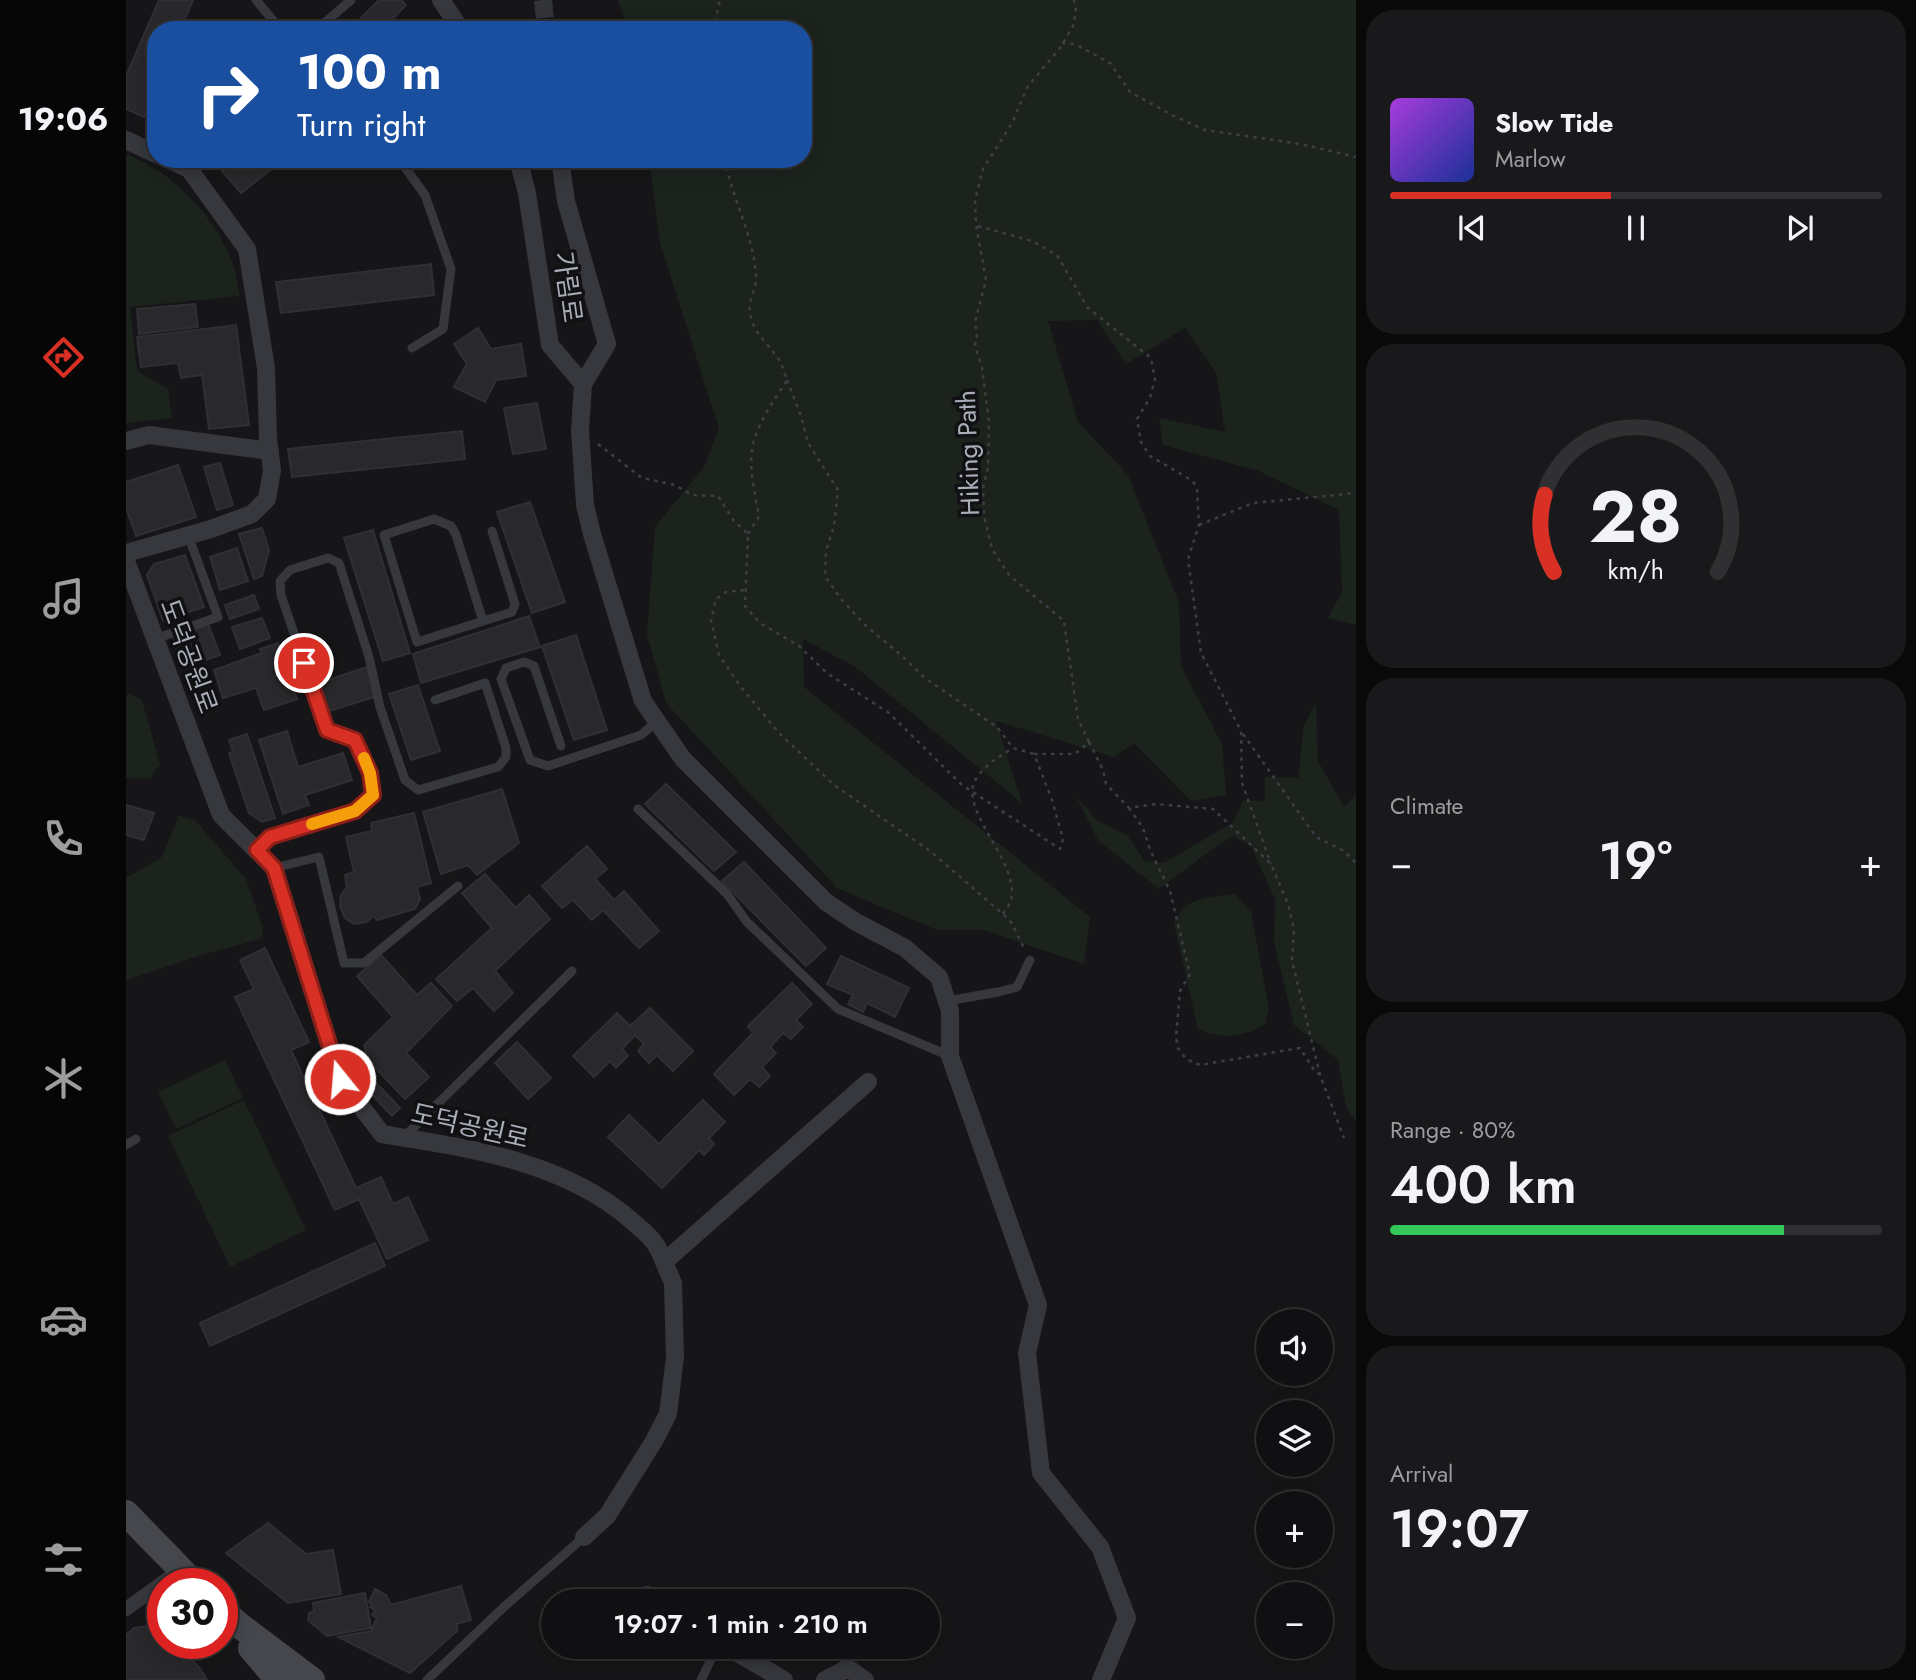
<!DOCTYPE html>
<meta charset="utf-8">
<style>
:root{--surface:#101012;--page:#19191b;--text:#f1f3f6;--muted:#9c9d9f;--line:#303032;--accent:#d93025}
body{margin:0;font-family:Jost,"Noto Sans KR",sans-serif;background:var(--page);color:var(--text);height:100vh;display:flex;flex-direction:column;font-size:26px;white-space:nowrap}
*{box-sizing:border-box;margin:0}
p{font-size:23px;color:var(--muted)}
.icon{flex:none;width:38px;height:38px;fill:none;stroke:currentColor;stroke-width:2;stroke-linecap:round;stroke-linejoin:round}
.map{position:relative;flex:1;overflow:hidden}
.side{display:flex;flex-direction:column;gap:10px;padding:10px;background:#09090a;width:560px}
.side>*{flex:none}
.top-card{position:absolute;left:21px;top:21px;width:665px;height:147px;border-radius:28px;box-shadow:0 4px 18px #0003,0 0 0 2px var(--line);background:#1a4fa0;color:#fff;overflow:hidden}
.buttons{position:absolute;left:1130px;top:1309px;display:grid;gap:14px}
.buttons a{display:grid;place-items:center;width:77px;height:77px;border-radius:50%;background:var(--surface);box-shadow:0 4px 18px #0003,0 0 0 2px var(--line);font-size:35px}
.speed{position:absolute;left:21px;top:1568px;display:flex;gap:14px;font-size:35px;font-weight:700;text-align:center}
.speed>*{display:grid;place-content:center;width:91px;height:91px;border-radius:50%;background:var(--surface);box-shadow:0 4px 18px #0003,0 0 0 2px var(--line);line-height:1}
.speed .limit{border:10px solid #d22;background:#fff;color:#111}
.pin{position:absolute;display:grid;place-items:center;width:60px;height:60px;color:#fff;margin:-30px;border:4px solid #fff;border-radius:50%;box-shadow:0 2px 7px #0007}
.me{position:absolute;width:77px;margin:-38px;rotate:343deg;stroke-linejoin:round;filter:drop-shadow(0 0 5px #0008)}
.turn{display:flex;align-items:center;gap:24px;height:147px;padding:0 35px;font-size:32px}
.turn .icon{width:91px;height:91px;stroke-width:2.5}
.turn b{display:block;font-size:49px;line-height:60px}
.big{font-size:52px;font-weight:600;line-height:1.1}
.side .card{flex:1;display:flex;flex-direction:column;justify-content:center;gap:10px;min-width:0;padding:0 24px;border-radius:28px;background:var(--page)}
.side .dial{align-items:center;gap:0}
.dial svg{height:182px;overflow:visible;fill:none;stroke:var(--line);stroke-width:7;stroke-linecap:round;text-anchor:middle}
.dial text{fill:var(--text);stroke:none}
.song{display:flex;align-items:center;gap:21px}
.cover{width:84px;height:84px;border-radius:10px;background:linear-gradient(135deg,hsl(280 70% 55%),hsl(230 70% 35%))}
.played{height:7px;border-radius:4px;background:linear-gradient(90deg,var(--accent) 45%,var(--line) 45%)}
.keys{display:flex;justify-content:space-around;direction:ltr}
.heat{display:flex;justify-content:space-between;align-items:center;font-size:38px;direction:ltr}
.charge{height:10px;border-radius:5px;background:linear-gradient(90deg,#34c759 80%,var(--line) 0)}
.trip{position:absolute;left:415px;top:1589px;width:399px;height:70px;border-radius:35px;background:var(--surface);box-shadow:0 4px 18px #0003,0 0 0 2px var(--line);font-weight:600;line-height:70px;text-align:center}
main{display:flex;flex:1;min-height:0}
.tabs{display:flex;flex-direction:column;width:126px;justify-content:space-around;align-items:center;background:#060607;color:var(--muted)}
.tabs .icon{width:49px;height:49px}
.tabs .selected{color:var(--accent)}
.tabs b{font-size:32px;color:var(--text)}
.map>svg:first-child{display:block}
.green{fill:#1c231d}
.building{fill:#29292c;stroke:#303034;stroke-width:2}
.lines{fill:none;stroke-linecap:round;stroke-linejoin:round}
.minor-tunnel{stroke:#333438;stroke-width:18;stroke-dasharray:18 9;stroke-linecap:butt}
.path{stroke:#3d3f44;stroke-width:2.5;stroke-dasharray:3.5 5;stroke-linecap:butt}
.service{stroke:#37383d;stroke-width:9}
.pedestrian{stroke:#37383d;stroke-width:14}
.minor{stroke:#37383d;stroke-width:18}
.secondary{stroke:#45474d;stroke-width:26}
.route-casing{stroke:#8d1f18;stroke-width:18}
.route{stroke:#d93025;stroke-width:12}
.slow{stroke:#f59e0b;stroke-width:12}
.labels{text-anchor:middle;stroke-width:7;stroke-linejoin:round;paint-order:stroke}
.street-label{font-size:26px;fill:#a8adb8;stroke:#111113}
</style>
<main>
<nav class="tabs">
<b>19:06</b>
<svg class="icon selected" aria-label="directions" viewBox="0 0 24 24"><path d="M12 3l9 9-9 9-9-9zM9 14v-3h6M13 9l2 2-2 2"/></svg>
<svg class="icon" aria-label="music" viewBox="0 0 24 24"><path d="M9 18V5l10-2v13"/><circle cx="6" cy="18" r="3"/><circle cx="16" cy="16" r="3"/></svg>
<svg class="icon" aria-label="phone" viewBox="0 0 24 24"><path d="M5 4h4l2 5-3 2q2 4 5 5l2-3 5 2v4C11 20 4 13 5 4z"/></svg>
<svg class="icon" aria-label="climate" viewBox="0 0 24 24"><path d="M12 3v18M4 7l16 10M4 17L20 7"/></svg>
<svg class="icon" aria-label="car" viewBox="0 0 24 24"><path d="M5 17H2v-5l4-1 3-4h7l3 4 3 1v5h-3M9 17h6M6 11h13"/><circle cx="7" cy="17" r="2"/><circle cx="17" cy="17" r="2"/></svg>
<svg class="icon" aria-label="filters" viewBox="0 0 24 24"><path d="M4 7h16M4 17h16"/><circle cx="9" cy="7" r="2"/><circle cx="15" cy="17" r="2"/></svg>
</nav>
<div class="map">
<svg width="1230" height="1680" viewBox="0 0 1230 1680">
<rect width="100%" height="100%" fill="#161618"/>
<!-- green -->
<path class="green" d="M492 0H1230V625L1202 618 1216 592 1213 510 1133 471 1037 445 1033 418 1099 432 1090 372 1059 328 1000 364 971 320 922 321 952 422 1002 475 1053 603 1055 666 1096 744 1100 795 1065 801 1008 743 988 757 870 721 896 803 728 666 677 639 678 687 964 917 958 964 858 930H811L711 888 540 703 521 634 529 527 578 467 593 428 534 243 523 159H677V30H501Z
M0 154C44 171 83 210 103 254 109 266 111 282 114 296L4 307 11 371 42 389 46 418 0 423Z
M3 694 16 700 34 764 24 779 0 778V695Z
M1190 703 1192 761 1218 807 1230 795V1122L1220 1107 1212 1060 1168 1025 1148 942 1149 899 1125 846 1107 836 1096 842 1033 889 972 840 950 796 970 820 1001 835 1019 861 1038 863 1108 822 1117 800 1139 801V777L1172 778 1178 725Z
M53 816 69 820 120 879 137 928 135 939 75 955 0 980V878L35 858Z
M1108 894 1125 912 1143 1009 1139 1024C1118 1038 1094 1039 1072 1029L1048 923C1061 896 1081 898 1108 894Z
M99 1060 117 1098 50 1129 32 1092Z
M118 1100 180 1230 104 1267 42 1136Z"/>
<!-- building -->
<path class="building" d="M33 0H67L54 30H30V89L18 117 0 109V76Z
M253 0H275L280 5 256 30H223Z
M111 159H158L115 193 96 171Z
M305 264 308 295 155 313 150 282Z
M69 304 72 327 13 334 11 309Z
M110 325 123 425 83 429 76 375 55 378 52 363 15 367 11 337Z
M352 328 365 349 395 344 400 376 370 380 359 402 328 387 341 364 328 344Z
M411 403 420 449 387 454 378 408Z
M336 431 339 459 166 477 162 449Z
M94 463 107 505 91 510 78 467Z
M52 465 70 517 10 536 0 508V482Z
M404 502 439 602 406 613 371 512Z
M136 528 143 550 136 576 128 579 113 534Z
M247 530 284 653 257 661 218 538Z
M111 548 122 581 94 590 84 557Z
M59 555 78 607 37 621 21 575 28 564Z
M128 595 133 609 104 619 99 605Z
M403 616 414 647 295 683 287 654Z
M136 618 144 638 114 649 106 627Z
M82 624 94 655 57 668 47 637Z
M450 635 481 730 448 740 416 646Z
M152 643 171 699 138 710 130 688 97 698 88 670 136 653 134 649Z
M241 667 251 696 200 712 190 684Z
M292 685 314 751 285 760 263 694Z
M161 731 172 767 217 753 226 780 179 795 183 805 157 814 133 740Z
M121 734 149 818 136 822 123 813 103 753 107 752 103 740Z
M540 784 610 852 588 871 519 804Z
M376 789 393 843 351 875 342 865 315 874 297 812Z
M0 805 28 813 18 840 0 835Z
M288 813 305 883 291 887 294 899 289 909 251 920 248 916 240 922 228 924 219 918 214 906 215 895 221 887 219 875 228 872 220 837 246 831 245 823Z
M461 846 481 869 469 879 488 900 498 891 533 931 513 948 477 910 466 920 447 900 436 908 416 886Z
M618 862 700 948 680 966 596 881Z
M359 874 390 908 403 895 424 919 369 971 387 993 368 1011 347 988 331 1001 310 979 366 928 336 893Z
M139 948 183 1042 165 1050 178 1078 190 1072 204 1104 193 1109 230 1188 255 1177 267 1204 282 1197 302 1240 261 1259 233 1199 209 1210 109 997 128 989 114 960Z
M255 955 291 995 305 983 326 1006 280 1053 303 1077 279 1099 241 1059 238 1045 267 1017 231 976Z
M715 956 783 988 769 1017 741 1003 737 1012 722 1004 727 995 701 984Z
M666 983 686 1004 670 1020 677 1027 665 1039 657 1033 644 1047 650 1053 636 1067 644 1076 633 1087 624 1079 608 1095 588 1074 627 1033 622 1026Z
M524 1008 567 1051 547 1071 531 1055 523 1063 512 1051 518 1044 509 1035 496 1049 502 1056 490 1068 484 1061 468 1077 447 1056 491 1013 504 1026Z
M391 1042 425 1078 402 1099 369 1063Z
M231 1052 235 1067 274 1108 266 1116 228 1075 221 1053Z
M577 1100 599 1122 583 1138 588 1144 578 1155 573 1150 536 1188 482 1137 503 1115 533 1144Z
M249 1243 259 1266 84 1346 74 1323Z
M142 1523 180 1554 207 1550 215 1594 162 1603 100 1553Z
M335 1586 345 1620 330 1624 332 1630 284 1673 212 1637 245 1631 251 1618 246 1615 249 1610 244 1607 246 1604 243 1602 249 1589 260 1595 265 1605Z
M239 1593 245 1628 201 1636 182 1620 183 1613 188 1611 187 1603Z
M29 1625 37 1632V1643H48L73 1667 81 1680H0V1635L8 1628Z"/>
<g class="lines">
<!-- minor-tunnel -->
<path class="minor-tunnel" d="M417 0 420 30"/>
<!-- path -->
<path class="path" d="M587 30 594 0
M936 43 949 44 984 63 1004 92 1046 115 1079 130 1175 144 1230 157
M599 159C606 200 629 237 630 279 630 294 619 300 626 321 630 334 642 344 650 356 656 362 658 372 661 380 649 399 633 421 627 444 622 467 629 494 633 516L622 534
M852 226 906 241 931 255 961 307 1025 358 1029 379 1024 398 1011 419 1015 442 1024 456 1067 481 1071 490 1073 525 1062 559 1075 653 1115 731 1116 783 1145 864
M661 380 675 416 682 443 712 490 708 526 700 551 699 576 715 599 739 625 775 655 800 679 871 727 887 748 908 754
M472 444 516 478 549 485 566 495 592 496 608 521 622 534 619 606 634 623 673 646 701 673 763 713 836 785 934 849 937 839 926 800 908 754H949L963 742 952 719 938 621 883 575 866 549 858 516 857 488 862 468 863 422 856 368 849 345 851 336 849 322 860 280 850 225 849 200 857 169 886 123 902 86 934 48 947 26 950 11 948 0
M1073 525 1127 503 1230 493
M618 590 600 592 590 599 585 620 593 655 615 687 653 733 708 785 804 851 877 914 885 922 899 950
M1117 734 1190 837 1218 851 1230 863
M963 742 977 770 980 784 1003 808 1030 804 1087 809 1145 864 1162 904 1168 929 1166 961 1194 1075
M1003 808 1017 828 1024 850 1044 891 1064 974 1054 991 1050 1037 1052 1048 1060 1059 1074 1065 1174 1048 1188 1070 1194 1075 1218 1138
M877 914C879 910 884 905 885 900 894 861 831 810 850 779 859 764 873 757 887 748"/>
<!-- service -->
<path class="service" d="M130 0 155 30
M190 30 225 0
M273 159 299 195 325 269 317 329 286 348
M357 621 330 535 325 526 308 519 258 535 291 642 386 612 389 604 366 531
M29 639 92 617 62 535
M435 746 408 666 398 662 380 668 375 679 404 760 422 766 515 735 530 722
M512 809 601 894 621 922 712 1009 824 1056
M131 850 143 837 229 811 247 795 244 773 229 740 201 730 155 595 154 581 164 570 202 558 213 563 243 657 254 707 279 780 292 790 372 767 380 757V748L359 683 309 700
M148 868 193 857 218 963H238L332 886
M821 1001 872 992 891 987 904 960
M278 1137 446 971
M0 1145 10 1139
M301 1680 379 1606 458 1537
M575 1680 591 1647"/>
<!-- pedestrian -->
<path class="pedestrian" d="M0 1609 54 1570"/>
<!-- minor -->
<path class="minor" d="M315 0 335 30
M0 140 30 154
M392 159 401 193 424 345 457 384 481 344 440 201 434 159
M457 384 454 431 459 505 466 534 517 701 557 759 700 902 730 922 779 948 813 977 824 1011V1056L912 1305 901 1353 915 1473 974 1547 1001 1618 975 1680
M0 441 23 435 144 451
M0 553 85 529 126 514 141 499 146 470 142 439 140 368 121 249 63 169 42 159
M0 561 95 815 148 868 214 1079 256 1134C342 1148 438 1161 506 1221 523 1236 530 1240 538 1262L742 1082
M458 1537 481 1516 528 1441 542 1414 549 1357 547 1283 538 1262
M521 1595 531 1601
M601 1647 658 1680
M699 1680 722 1668 739 1680"/>
<!-- secondary -->
<path class="secondary" d="M0 1513 69 1584
M96 1610 113 1625 186 1680
M125 1648 152 1680"/>
</g>
<g class="lines">
<!-- route casing -->
<g class="route-casing">
<path id="route" d="M178 663 201 730 229 740 244 773 247 795 229 811 144 837 131 850 148 868 214 1079"/>
</g>
<!-- route -->
<use href="#route" class="route"/>
<!-- slow -->
<path class="slow" d="M186 824 229 811 247 795 244 773 238 758"/>
</g>
<g class="labels">
<!-- street labels -->
<g class="street-label">
<text transform="translate(442 287) rotate(82)" y="9">가림로</text>
<text transform="translate(842 453) rotate(-92)" y="9">Hiking Path</text>
<text transform="translate(63 656) rotate(70)" y="9">도덕공원로</text>
<text transform="translate(344 1126) rotate(13)" y="9">도덕공원로</text>
</g>
</g>
</svg>
<div class="buttons">
<a><svg class="icon" aria-label="sound" viewBox="0 0 24 24"><path d="M4 9h4l5-4v14l-5-4H4zM17 9q2 3 0 6"/></svg></a>
<a><svg class="icon" aria-label="layers" viewBox="0 0 24 24"><path d="M12 4l9 5-9 5-9-5zM3 14l9 5 9-5"/></svg></a>
<a>+</a>
<a>−</a>
</div>
<div class="speed"><div class="limit">30</div></div>
<div class="pin" style="left:178px;top:663px;background:#d93025"><svg class="icon" aria-label="arrive" viewBox="0 0 24 24"><path d="M6 21V4h12l-3 4 3 4H6"/></svg></div>
<svg class="me" style="left:214px;top:1079px" viewBox="-20 -20 40 40"><circle r="17" fill="#d93025" stroke="#fff" stroke-width="3"/><path d="M0-11L8 9 0 5-8 9z" fill="#fff"/></svg>
<div class="trip">19:07 · 1 min · 210 m</div>
<div class="top-card">
<div class="turn"><svg class="icon" aria-label="right" viewBox="0 0 24 24"><path d="M7 20v-9h11M14 6l5 5-5 5"/></svg><div><b>100 m</b>Turn right</div></div>
</div>
</div>
<section class="side">
<div class="card">
<div class="song"><i class="cover"></i><div><b>Slow Tide</b><p>Marlow</p></div></div>
<div class="played"></div>
<div class="keys"><svg class="icon" aria-label="previous" viewBox="0 0 24 24"><path d="M18 5L8 12l10 7zM5 5v14"/></svg><svg class="icon" aria-label="pause" viewBox="0 0 24 24"><path d="M8 5v14M16 5v14"/></svg><svg class="icon" aria-label="next" viewBox="0 0 24 24"><path d="M6 5l10 7-10 7zM19 5v14"/></svg></div>
</div>
<div class="card dial"><svg viewBox="0 0 100 80">
<path d="M14 69A42 42 0 1 1 86 69"/>
<path d="M14 69A42 42 0 0 1 10 35" stroke="#d93025"/>
<text x="50" y="56" font-size="32" font-weight="700">28</text>
<text x="50" y="72" font-size="11">km/h</text>
</svg></div>
<div class="card"><p>Climate</p>
<div class="heat"><a>−</a><b class="big">19°</b><a>+</a></div>
</div>
<div class="card"><p>Range · 80%</p><b class="big">400 km</b><div class="charge"></div></div>
<div class="card"><p>Arrival</p><b class="big">19:07</b></div>
</section>
</main>
